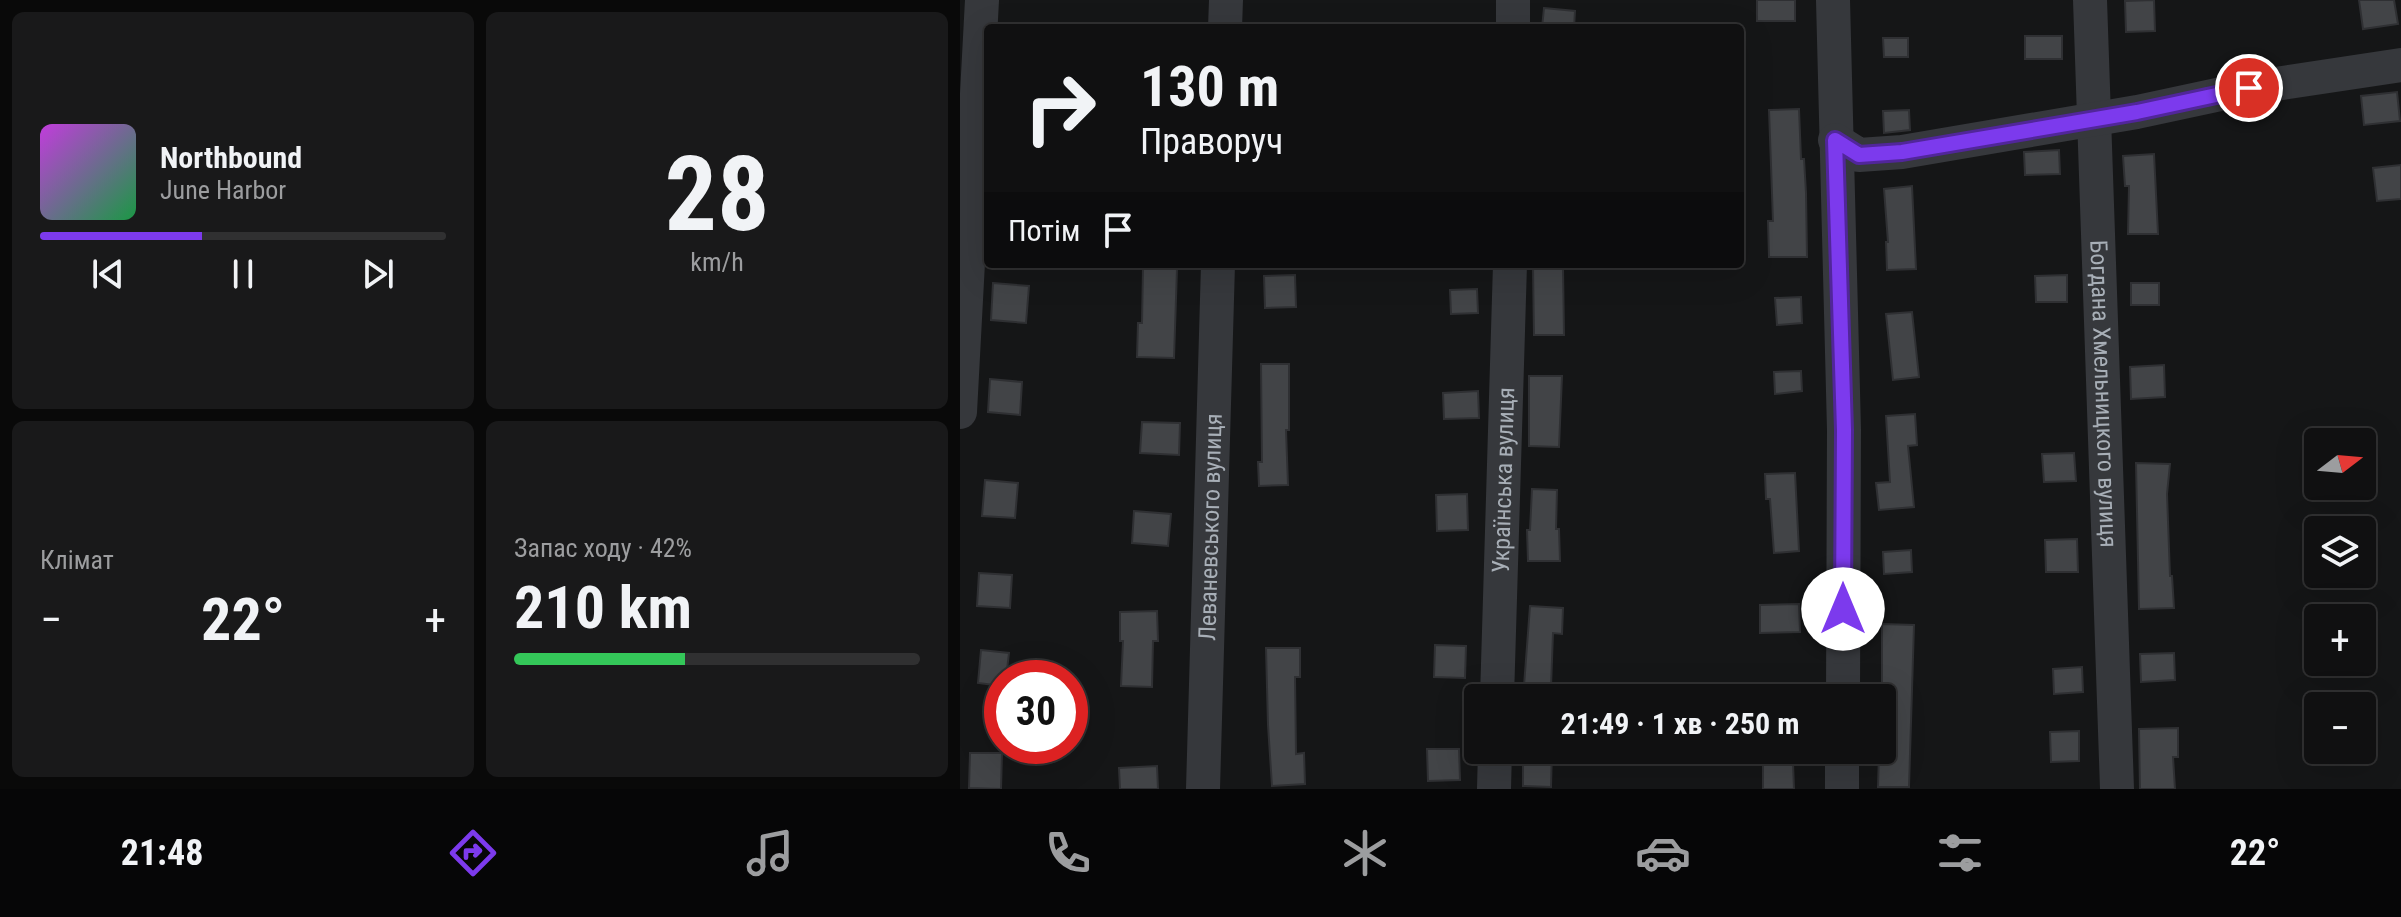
<!DOCTYPE html>
<html lang="uk">
<meta charset="utf-8">
<style>
:root{--surface:#101011;--page:#19191a;--text:#f1f3f6;--muted:#9c9d9f;--line:#303031;--accent:#7c3aed}
body{margin:0;font-family:"Roboto Condensed",sans-serif;background:var(--page);color:var(--text);height:100vh;display:flex;flex-direction:column;font-size:30px;white-space:nowrap}
*{box-sizing:border-box;margin:0}
p{font-size:26px;color:var(--muted)}
.icon{flex:none;width:44px;height:44px;fill:none;stroke:currentColor;stroke-width:2;stroke-linecap:round;stroke-linejoin:round}
.map{position:relative;flex:1;overflow:hidden}
.sheet{display:flex;flex-direction:column;gap:12px;padding:12px;background:#090909;width:960px}
.sheet>*{flex:none}
.guide{position:absolute;left:24px;top:24px;width:760px;height:244px;border-radius:8px;box-shadow:0 8px 32px #0002,0 0 0 2px var(--line);background:#101011;color:var(--text);overflow:hidden}
.needle{width:52px;rotate:74deg}
.fabs{position:absolute;left:1344px;top:428px;display:grid;gap:16px}
.fabs a{display:grid;place-items:center;width:72px;height:72px;border-radius:8px;background:var(--surface);box-shadow:0 8px 32px #0002,0 0 0 2px var(--line);font-size:40px}
.speed{position:absolute;left:24px;top:660px;display:flex;gap:16px;font-size:40px;font-weight:700;text-align:center}
.speed>*{display:grid;place-content:center;width:104px;height:104px;border-radius:50%;background:var(--surface);box-shadow:0 8px 32px #0002,0 0 0 2px var(--line);line-height:1}
.speed .limit{border:12px solid #d22;background:#fff;color:#111}
.pin{position:absolute;display:grid;place-items:center;width:68px;height:68px;color:#fff;margin:-34px;border:4px solid #fff;border-radius:50%;box-shadow:0 2px 8px #0007}
.me{position:absolute;width:88px;margin:-44px;rotate:0deg;stroke-linejoin:round;filter:drop-shadow(0 0 6px #0008)}
.turn{display:flex;align-items:center;gap:28px;height:168px;padding:0 24px;font-size:36px}
.turn .icon{width:104px;height:104px;stroke-width:2.5}
.turn b{display:block;font-size:56px;line-height:68px}
.then{display:flex;align-items:center;height:76px;padding:0 24px;background:#0003;gap:16px;font-size:30px}
.big{font-size:60px;font-weight:700;line-height:1.1}
.sheet .tile{flex:1;display:flex;flex-direction:column;justify-content:center;gap:12px;min-width:0;padding:0 28px;border-radius:12px;background:var(--page)}
.sheet .dial{align-items:center;gap:0}
.dial b{font-size:104px;line-height:1}
.song{display:flex;align-items:center;gap:24px}
.cover{width:96px;height:96px;border-radius:12px;background:linear-gradient(135deg,hsl(290 70% 55%),hsl(140 70% 35%))}
.played{height:8px;border-radius:4px;background:linear-gradient(90deg,var(--accent) 40%,var(--line) 40%)}
.keys{display:flex;justify-content:space-around;direction:ltr}
.heat{display:flex;justify-content:space-between;align-items:center;font-size:44px;direction:ltr}
.charge{height:12px;border-radius:6px;background:linear-gradient(90deg,#34c759 42%,var(--line) 0)}
.sheet .tiles{flex:1;display:grid;gap:12px;grid-template-columns:repeat(2,1fr)}
.trip{position:absolute;left:504px;top:684px;width:432px;height:80px;border-radius:8px;background:var(--surface);box-shadow:0 8px 32px #0002,0 0 0 2px var(--line);font-weight:700;line-height:80px;text-align:center}
.tab-bar{display:flex;height:128px;justify-content:space-around;align-items:center;background:#060607;color:var(--muted)}
.tab-bar .icon{width:56px;height:56px}
.tab-bar .current{color:var(--accent)}
.tab-bar b{font-size:36px;color:var(--text)}
main{display:flex;flex:1;min-height:0}
.map>svg:first-child{display:block}
.building{fill:#424447;stroke:#2f3033;stroke-width:2}
.lines{fill:none;stroke-linecap:round;stroke-linejoin:round}
.minor{stroke:#36383c;stroke-width:34}
.route-casing{stroke:#51269a;stroke-width:20}
.route{stroke:#7c3aed;stroke-width:14}
.labels{text-anchor:middle;stroke-width:6;stroke-linejoin:round;paint-order:stroke}
.street-label{font-size:24px;fill:#a8afb7;stroke:#101112}
</style>
<main>
<section class="sheet">
<div class="tiles">
<div class="tile">
<div class="song"><i class="cover"></i><div><b>Northbound</b><p>June Harbor</p></div></div>
<div class="played"></div>
<div class="keys"><svg class="icon" aria-label="previous" viewBox="0 0 24 24"><path d="M18 5L8 12l10 7zM5 5v14"/></svg><svg class="icon" aria-label="pause" viewBox="0 0 24 24"><path d="M8 5v14M16 5v14"/></svg><svg class="icon" aria-label="next" viewBox="0 0 24 24"><path d="M6 5l10 7-10 7zM19 5v14"/></svg></div>
</div>
<div class="tile dial"><b>28</b><p>km/h</p></div>
<div class="tile"><p>Клімат</p>
<div class="heat"><a>−</a><b class="big">22°</b><a>+</a></div>
</div>
<div class="tile"><p>Запас ходу · 42%</p><b class="big">210 km</b><div class="charge"></div></div>
</div>
</section>
<div class="map">
<svg width="1441" height="789" viewBox="0 0 1441 789">
<rect width="100%" height="100%" fill="#151617"/>
<!-- building -->
<path class="building" d="M797 0H835V21H797Z
M1194 0 1195 31 1166 32 1165 1Z
M1399 0H1434L1438 24 1403 29Z
M584 8 615 11 614 28H582Z
M1065 36H1102V59H1065Z
M923 38H948V57H924Z
M1437 92 1440 121 1404 125 1401 96Z
M839 109 841 159H844L846 193 847 257H809L808 221H813L809 110Z
M949 110 950 130 924 133 923 111Z
M1099 150 1100 174 1065 175 1064 152Z
M1194 154 1198 234H1168L1169 186H1165L1163 156Z
M1441 165V199L1417 201 1413 168Z
M952 186 956 269 927 270 926 242H928L924 189Z
M183 268 217 269 214 358 177 357 178 323H182Z
M573 268H603L604 335H574Z
M335 275 336 307 305 308 304 276Z
M1107 275V302H1076L1075 276Z
M33 283 69 286 66 323 31 320Z
M1171 283H1199V305H1171Z
M517 289 518 313 491 314 490 290Z
M841 297 842 323 817 325 815 298Z
M952 312 959 377 933 380 926 314Z
M301 364H329V430H326L328 485 299 486 298 462H302Z
M1204 365 1205 397 1171 399 1170 367Z
M841 371 842 391 815 394 814 372Z
M569 376H602L599 447 569 446Z
M30 379 62 382 60 415 28 412Z
M518 391 519 418 484 419 483 393Z
M955 414 957 445 948 446 954 507 919 510 916 483 930 482 926 416Z
M182 422 220 423 219 455 180 453Z
M1114 453 1116 481 1084 482 1082 454Z
M1176 463 1210 464 1207 494 1210 576H1212L1214 608 1179 609Z
M835 473 839 551 814 553 810 499H806L805 474Z
M25 480 58 483 55 518 22 516Z
M572 489 597 490 596 529H599L600 561H568L567 530H570Z
M507 494 508 530 477 531 476 495Z
M174 511 211 514 208 546 172 543Z
M1117 539 1118 572H1086L1085 540Z
M951 550 952 572 924 574 923 552Z
M19 573 52 575 50 608 17 606Z
M839 604 840 632 800 633V605Z
M570 606 603 608 602 634 593 633 591 687 564 686Z
M197 611 198 641H193L192 687 161 686 163 641H160V612Z
M922 624 954 625 949 787H918L919 753H922Z
M475 645 506 646 505 678 474 677Z
M306 648H340V677H335L336 754 344 753 345 784 312 786 308 725Z
M21 650 49 653 46 678H42V686L18 683Z
M1214 653 1215 680 1181 682 1180 654Z
M1122 667 1123 692 1094 694 1093 669Z
M1218 728V757H1213L1215 789H1180L1179 729Z
M1119 731V761L1091 762 1090 732Z
M467 749H499L500 780 468 781Z
M563 750H592L591 787 563 786Z
M10 753H42L41 789 9 788Z
M803 763H833L834 789H803Z
M197 766 198 789H160L159 768Z"/>
<g class="lines">
<!-- minor -->
<g class="minor">
<path d="M873 0 884 430 883 698"/>
<path id="s1" d="M1130 0 1157 789"/>
<path d="M265 28 266 0"/>
<path d="M553 28V0"/>
<path d="M875 140 899 155 942 152 1177 112 1289 88 1441 65"/>
<path d="M0 412 22 0"/>
<path id="s2" d="M537 698 550 264"/>
<path id="s3" d="M243 789 258 264"/>
<path d="M534 789 535 750"/>
<path d="M882 789V750"/>
</g>
</g>
<g class="lines">
<!-- route casing -->
<g class="route-casing">
<path id="route" d="M883 609 884 430 875 140 899 155 942 152 1177 112 1289 88"/>
</g>
<!-- route -->
<use href="#route" class="route"/>
</g>
<g class="labels">
<!-- street labels -->
<g class="street-label">
<text dy="8" stroke="none"><textPath href="#s1" startOffset="394">Богдана Хмельницкого вулиця</textPath></text>
<text dy="8" stroke="none"><textPath href="#s2" startOffset="218">Українська вулиця</textPath></text>
<text dy="8" stroke="none"><textPath href="#s3" startOffset="262">Леваневського вулиця</textPath></text>
</g>
</g>
</svg>
<div class="fabs">
<a><svg class="needle" viewBox="-14 -14 28 28"><path d="M0-13l5 13h-10z" fill="#e53935"/><path d="M0 13l5-13h-10z" fill="#9c9d9f"/></svg></a>
<a><svg class="icon" aria-label="layers" viewBox="0 0 24 24"><path d="M12 4l9 5-9 5-9-5zM3 14l9 5 9-5"/></svg></a>
<a>+</a>
<a>−</a>
</div>
<div class="speed"><div class="limit">30</div></div>
<div class="pin" style="left:1289px;top:88px;background:#d93025"><svg class="icon" aria-label="arrive" viewBox="0 0 24 24"><path d="M6 21V4h12l-3 4 3 4H6"/></svg></div>
<svg class="me" style="left:883px;top:609px" viewBox="-20 -20 40 40"><circle r="19" fill="#fff"/><path d="M0-13L10 11 0 6-10 11z" fill="#7c3aed"/></svg>
<div class="trip">21:49 · 1 хв · 250 m</div>
<div class="guide">
<div class="turn"><svg class="icon" aria-label="right" viewBox="0 0 24 24"><path d="M7 20v-9h11M14 6l5 5-5 5"/></svg><div><b>130 m</b>Праворуч</div></div>
<div class="then">Потім<svg class="icon" aria-label="arrive" viewBox="0 0 24 24"><path d="M6 21V4h12l-3 4 3 4H6"/></svg></div>
</div>
</div>
</main>
<nav class="tab-bar">
<b>21:48</b>
<svg class="icon current" aria-label="directions" viewBox="0 0 24 24"><path d="M12 3l9 9-9 9-9-9zM9 14v-3h6M13 9l2 2-2 2"/></svg>
<svg class="icon" aria-label="music" viewBox="0 0 24 24"><path d="M9 18V5l10-2v13"/><circle cx="6" cy="18" r="3"/><circle cx="16" cy="16" r="3"/></svg>
<svg class="icon" aria-label="phone" viewBox="0 0 24 24"><path d="M5 4h4l2 5-3 2q2 4 5 5l2-3 5 2v4C11 20 4 13 5 4z"/></svg>
<svg class="icon" aria-label="climate" viewBox="0 0 24 24"><path d="M12 3v18M4 7l16 10M4 17L20 7"/></svg>
<svg class="icon" aria-label="car" viewBox="0 0 24 24"><path d="M5 17H2v-5l4-1 3-4h7l3 4 3 1v5h-3M9 17h6M6 11h13"/><circle cx="7" cy="17" r="2"/><circle cx="17" cy="17" r="2"/></svg>
<svg class="icon" aria-label="filters" viewBox="0 0 24 24"><path d="M4 7h16M4 17h16"/><circle cx="9" cy="7" r="2"/><circle cx="15" cy="17" r="2"/></svg>
<b>22°</b>
</nav>
